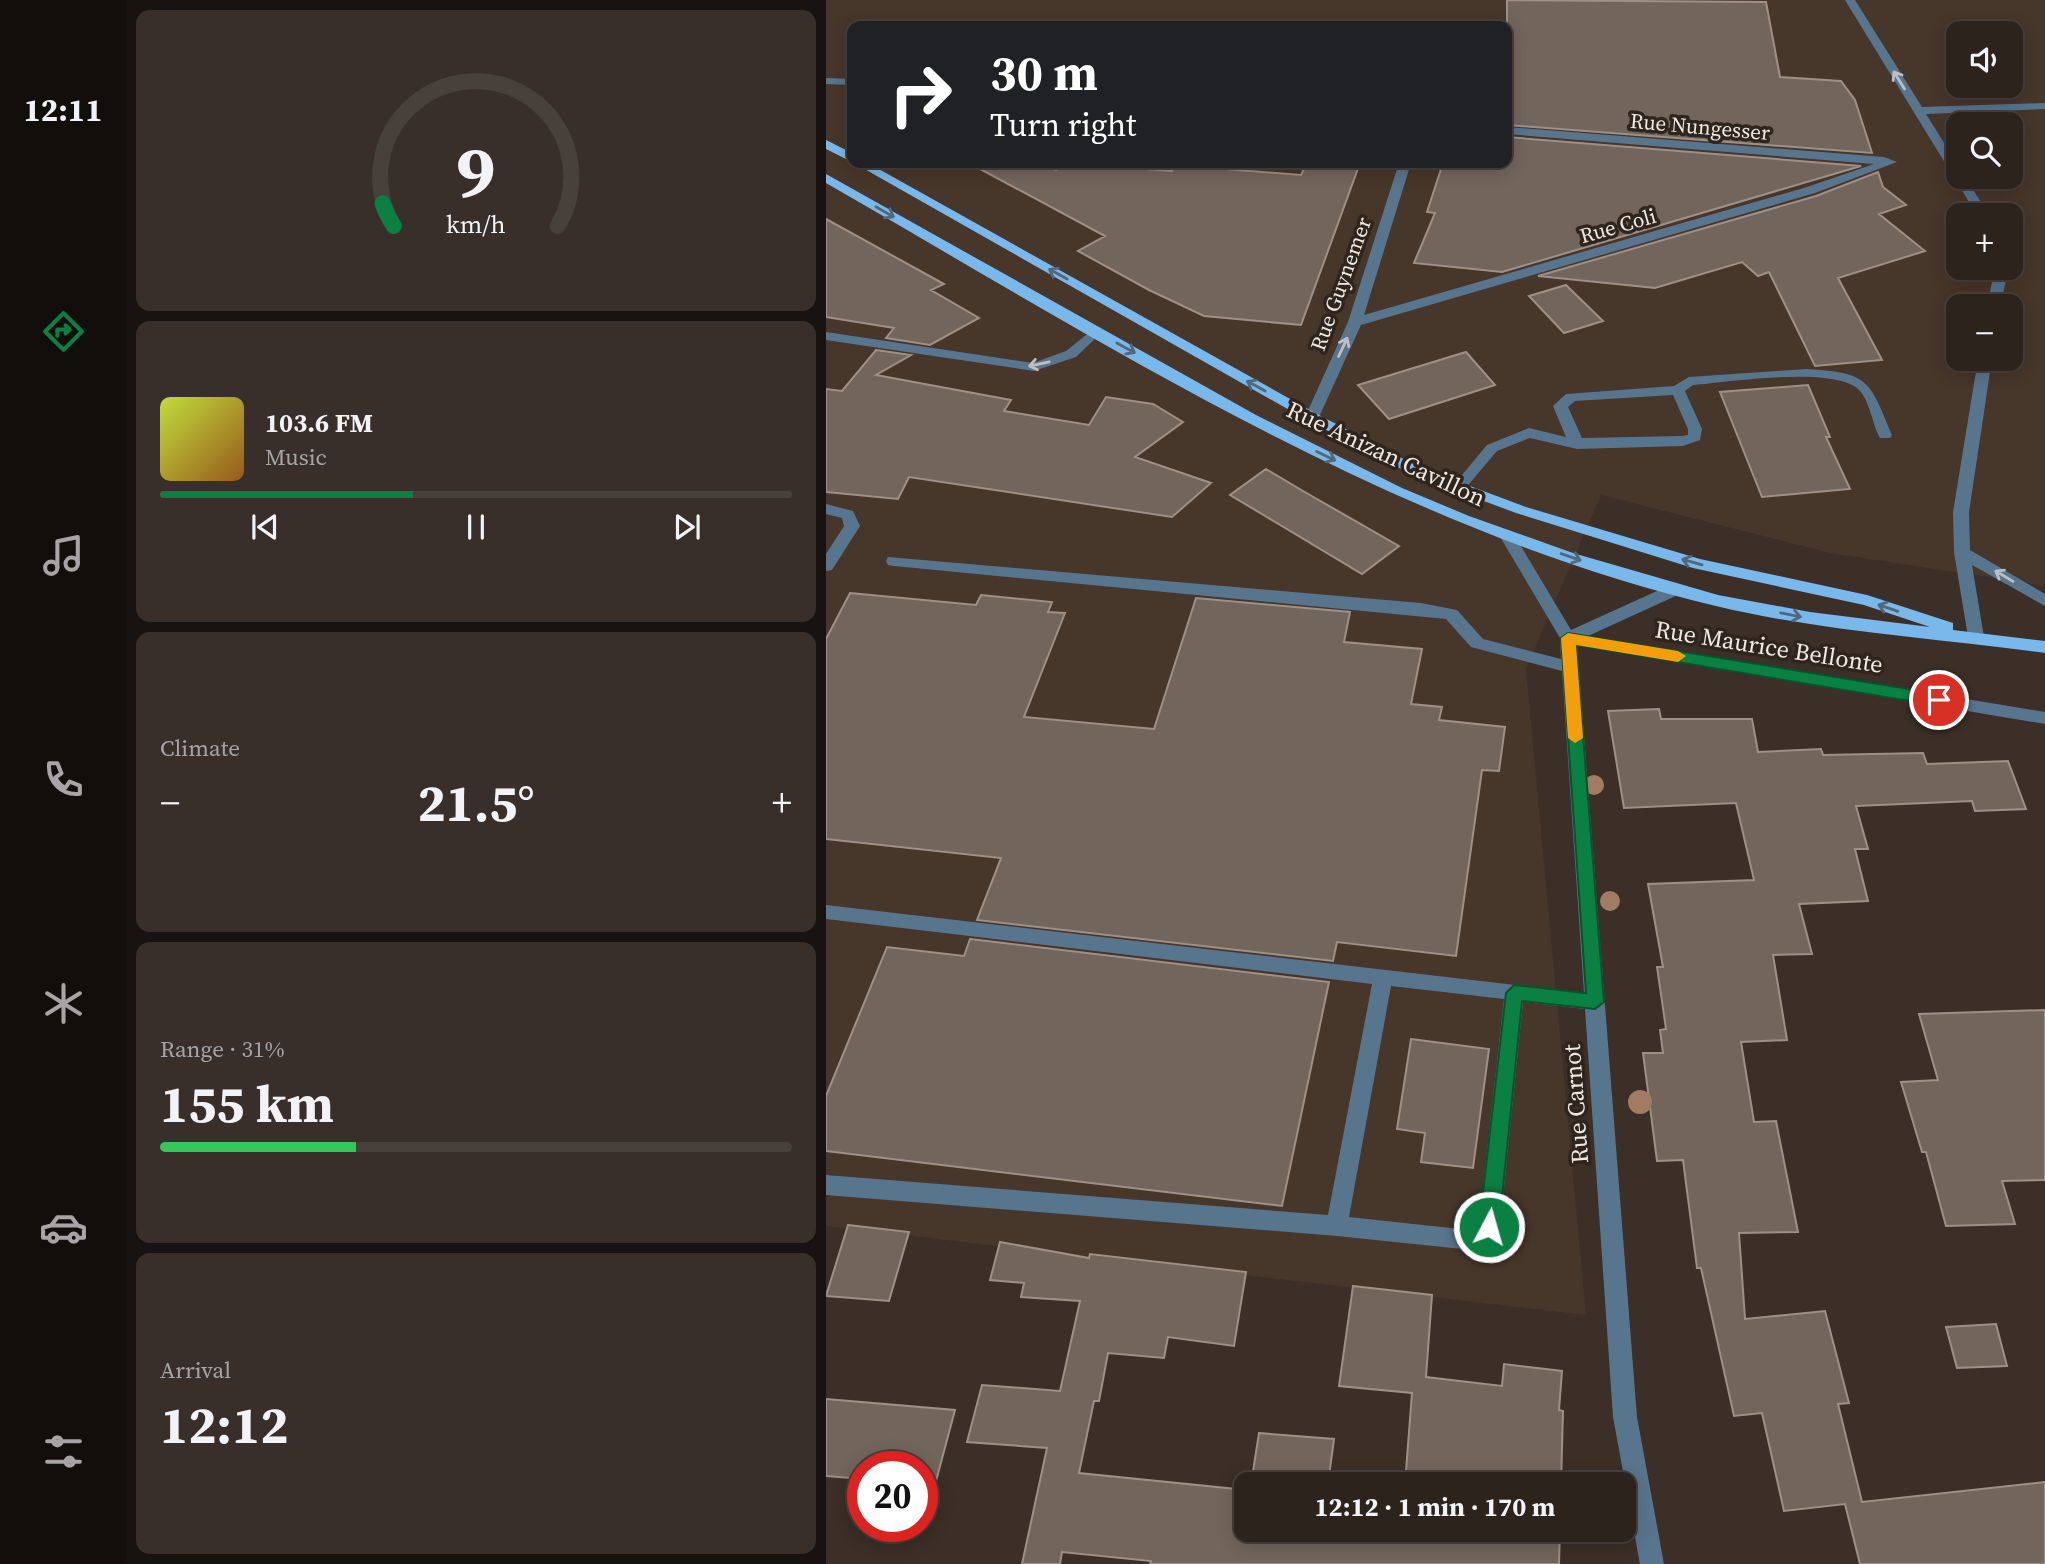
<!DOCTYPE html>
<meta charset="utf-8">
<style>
:root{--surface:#2c231d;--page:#382f2a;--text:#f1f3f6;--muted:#a6a4a4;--line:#48403b;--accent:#0b8043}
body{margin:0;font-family:"Source Serif 4",serif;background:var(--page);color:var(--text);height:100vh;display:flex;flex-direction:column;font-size:26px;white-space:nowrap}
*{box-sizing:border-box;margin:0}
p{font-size:23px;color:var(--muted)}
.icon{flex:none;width:38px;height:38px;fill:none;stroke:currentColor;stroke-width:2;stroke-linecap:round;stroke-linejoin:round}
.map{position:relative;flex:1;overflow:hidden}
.details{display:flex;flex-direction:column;gap:10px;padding:10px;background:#181310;width:700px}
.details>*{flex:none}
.top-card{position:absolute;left:21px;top:21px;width:665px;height:147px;border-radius:14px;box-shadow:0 4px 18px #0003,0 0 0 2px var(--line);background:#202124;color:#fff;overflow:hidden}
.buttons{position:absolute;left:1120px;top:21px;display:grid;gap:14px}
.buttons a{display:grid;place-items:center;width:77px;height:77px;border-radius:14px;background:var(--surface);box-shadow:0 4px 18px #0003,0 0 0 2px var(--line);font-size:35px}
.speed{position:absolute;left:21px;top:1451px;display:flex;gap:14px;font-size:35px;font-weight:700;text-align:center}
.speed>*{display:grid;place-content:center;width:91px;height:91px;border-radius:50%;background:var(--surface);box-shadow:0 4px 18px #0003,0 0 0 2px var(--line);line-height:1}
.speed .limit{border:10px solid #d22;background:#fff;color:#111}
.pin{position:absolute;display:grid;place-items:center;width:60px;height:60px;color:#fff;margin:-30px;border:4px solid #fff;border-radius:50%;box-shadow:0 2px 7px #0007}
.me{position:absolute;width:77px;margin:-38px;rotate:6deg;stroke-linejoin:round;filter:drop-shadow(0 0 5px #0008)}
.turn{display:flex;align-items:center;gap:24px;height:147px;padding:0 28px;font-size:32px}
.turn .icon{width:91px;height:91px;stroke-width:2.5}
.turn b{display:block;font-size:49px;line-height:60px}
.big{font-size:52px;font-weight:700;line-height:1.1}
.details .tile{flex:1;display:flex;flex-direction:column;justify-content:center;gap:10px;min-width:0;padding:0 24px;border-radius:14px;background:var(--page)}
.details .dial{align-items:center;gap:0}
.dial svg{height:182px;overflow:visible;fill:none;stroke:var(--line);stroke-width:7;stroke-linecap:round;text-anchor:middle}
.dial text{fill:var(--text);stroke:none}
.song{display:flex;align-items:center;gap:21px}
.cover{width:84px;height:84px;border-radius:10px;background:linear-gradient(135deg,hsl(70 70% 55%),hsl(30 70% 35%))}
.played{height:7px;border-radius:4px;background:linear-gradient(90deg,var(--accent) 40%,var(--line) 40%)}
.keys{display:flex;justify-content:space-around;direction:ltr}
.heat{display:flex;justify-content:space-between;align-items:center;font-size:38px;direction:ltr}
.charge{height:10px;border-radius:5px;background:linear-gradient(90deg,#34c759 31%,var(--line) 0)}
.trip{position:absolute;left:408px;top:1472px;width:402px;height:70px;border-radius:14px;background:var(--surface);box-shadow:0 4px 18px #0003,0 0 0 2px var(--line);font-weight:700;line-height:70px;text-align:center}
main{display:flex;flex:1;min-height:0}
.tabs{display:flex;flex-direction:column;width:126px;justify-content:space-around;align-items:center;background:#120e0c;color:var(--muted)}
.tabs .icon{width:49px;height:49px}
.tabs .current{color:var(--accent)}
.tabs b{font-size:32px;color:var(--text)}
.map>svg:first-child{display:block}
.built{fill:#47362a;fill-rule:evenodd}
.building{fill:#72655c;stroke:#9e9086;stroke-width:2}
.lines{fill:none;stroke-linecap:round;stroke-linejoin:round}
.minor{fill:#58758e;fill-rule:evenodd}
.major{fill:#79b8eb;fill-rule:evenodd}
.tree{fill:#a17c62}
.oneway{stroke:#bbc0c5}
.oneway2{stroke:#51677a}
.route{fill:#0b8043;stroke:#07532c;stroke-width:2}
.slow{fill:#f59e0b}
.labels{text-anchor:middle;stroke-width:7;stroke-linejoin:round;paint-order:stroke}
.far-street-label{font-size:21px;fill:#f0e8e3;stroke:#30251d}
.street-label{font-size:24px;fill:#f0e8e3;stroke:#30251d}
</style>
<main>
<nav class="tabs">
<b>12:11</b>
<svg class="icon current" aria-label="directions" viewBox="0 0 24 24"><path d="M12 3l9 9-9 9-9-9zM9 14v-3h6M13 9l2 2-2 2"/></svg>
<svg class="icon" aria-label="music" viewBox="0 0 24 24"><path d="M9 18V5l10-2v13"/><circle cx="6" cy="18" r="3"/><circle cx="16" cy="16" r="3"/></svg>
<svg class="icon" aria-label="phone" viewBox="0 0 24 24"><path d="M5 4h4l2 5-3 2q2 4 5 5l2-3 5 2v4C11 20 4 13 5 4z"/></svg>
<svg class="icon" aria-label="climate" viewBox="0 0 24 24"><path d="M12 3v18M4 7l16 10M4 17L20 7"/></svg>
<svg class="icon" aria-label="car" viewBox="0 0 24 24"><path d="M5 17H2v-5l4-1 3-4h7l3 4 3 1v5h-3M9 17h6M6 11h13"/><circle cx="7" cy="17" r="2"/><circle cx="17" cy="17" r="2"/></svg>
<svg class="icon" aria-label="filters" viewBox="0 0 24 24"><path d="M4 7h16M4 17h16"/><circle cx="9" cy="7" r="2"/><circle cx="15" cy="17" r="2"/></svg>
</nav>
<section class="details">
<div class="tile dial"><svg viewBox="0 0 100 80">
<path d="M14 69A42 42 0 1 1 86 69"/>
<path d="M14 69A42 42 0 0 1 9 59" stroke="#0b8043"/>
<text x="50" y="56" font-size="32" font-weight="700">9</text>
<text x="50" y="72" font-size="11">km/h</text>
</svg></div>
<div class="tile">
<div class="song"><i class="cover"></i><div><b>103.6 FM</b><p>Music</p></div></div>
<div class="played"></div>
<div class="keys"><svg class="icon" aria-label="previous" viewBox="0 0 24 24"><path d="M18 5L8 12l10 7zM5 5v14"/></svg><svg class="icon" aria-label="pause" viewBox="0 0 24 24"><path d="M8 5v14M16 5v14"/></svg><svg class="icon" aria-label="next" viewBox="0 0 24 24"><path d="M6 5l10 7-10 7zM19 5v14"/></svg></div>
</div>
<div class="tile"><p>Climate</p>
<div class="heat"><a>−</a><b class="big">21.5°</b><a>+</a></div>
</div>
<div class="tile"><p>Range · 31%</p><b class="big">155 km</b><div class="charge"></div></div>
<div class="tile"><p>Arrival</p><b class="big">12:12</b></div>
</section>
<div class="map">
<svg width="1219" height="1564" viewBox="0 0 1219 1564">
<rect width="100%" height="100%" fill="#3b2f27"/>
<!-- built -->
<path class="built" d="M0 0H1219V586L1004 553 775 495 700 669 760 1315 0 1226ZM26 26H681V163H26ZM1132 33H1185V86H1132ZM1132 124H1185V177H1132ZM1132 215H1185V268H1132ZM1132 306H1185V359H1132Z"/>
<!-- building -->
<path class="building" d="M681 0 940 2 954 77 1015 81 1029 100 1046 153 681 125Z
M681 137 1035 166 676 272 588 263 609 213 601 212 617 163H681Z
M143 163H204L230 170 237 163 346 171 349 165 475 175 481 163H534L475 325 378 316 323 290 252 251 279 236Z
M1052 172 1057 187 1080 205 1053 214 1099 251 1012 278 1056 360 989 366 943 272 932 276 916 262 829 288 712 276 990 196Z
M0 219 118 284 105 290 153 318 104 345 60 338 68 328 0 317Z
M740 285 777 321 738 333 703 296Z
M50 350 85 355 50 375 185 400 178 411 263 425 280 397 327 404 357 422 309 457 385 483 346 517 83 477 72 499 0 492V389L16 391Z
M640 352 669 385 563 419 532 385Z
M982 385 1004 437H1000L1024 489 936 497 894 392Z
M440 469 477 491 573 546 536 574 404 495Z
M24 593 150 605 155 595 226 602 222 612 239 613 198 717 328 729 370 598 524 612 518 642 596 649 585 704 616 707 613 720 679 727 673 771 656 770 630 956 511 942 507 961 151 920 175 858 0 839V639Z
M833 709 835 719H926L932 752 995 749 997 755 1097 753 1101 764 1182 761 1200 809 1149 811 1146 801 1030 806 1042 849H1029L1042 901 973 904 986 954 947 955 961 1040 915 1042 928 1122 950 1121 972 1232 913 1233 919 1319 999 1311 1023 1403 1012 1404 1036 1502 1219 1482V1564H1034L1019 1504 958 1511 936 1413 908 1416 875 1268H871L857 1160 831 1161 817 1053H837L834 1030 840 1029 831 967H837L822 884 928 880 910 803 798 808 782 711Z
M144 939 503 982 456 1206 0 1151V1096L61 947 138 956Z
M1219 1010V1180L1176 1181 1189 1224 1120 1226 1100 1152H1096L1075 1082 1112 1080 1093 1014Z
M585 1039 663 1049 647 1168 595 1162 599 1133 571 1129Z
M22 1225 83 1232 63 1301 0 1296Z
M174 1242 263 1258 264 1254 420 1272 408 1346 342 1337 338 1358 282 1353 273 1401H268L253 1473 420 1490V1530H734L733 1564H324L325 1561 236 1552 234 1564H196L221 1448 141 1442 156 1385 234 1391 254 1301 195 1297 198 1283 164 1280Z
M527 1286 606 1295 600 1377 676 1386 678 1364 736 1371 733 1410 737 1411 735 1484H579L586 1393 513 1386Z
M1170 1324 1181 1366 1131 1368 1120 1327Z
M0 1399 129 1410 109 1485 96 1484V1466H37V1479L0 1476Z
M433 1433 508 1439 502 1484H425Z"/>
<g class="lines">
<!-- minor -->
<path class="minor" d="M1019 0H1029L1096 107 1219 103V109L1100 114 1132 165V177H1139L1163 215H1151Z
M0 78 26 79V85L0 84Z
M681 127 1058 157 1071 162 989 193 535 325 493 417 486 421 481 420 479 417 522 322 573 163H585L538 315 981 187 1048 164 681 134Z
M1169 268H1183L1174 306H1161Z
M270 327 277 331 250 357 208 371 0 340V332L207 363 240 351Z
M1152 359H1166L1143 512 1144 550 1219 594V606L1146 565 1158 637 1150 643 1142 637 1128 552 1127 512Z
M981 369C1044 373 1043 380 1066 435L1064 438H1054C1046 424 1044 400 1032 389 1007 366 901 382 867 385L859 391 876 429 874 440 857 446 751 449 704 438 671 451 638 490H628L626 487 661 445 703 428 740 437 727 406 740 394 848 386 863 377ZM847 395 862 429V435L856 436 756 438 742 407 749 401Z
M0 504 27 511 34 526 6 570 0 571V554L18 526 16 518 0 514Z
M681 530 686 531 745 630 842 586H854L856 590 854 594 762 636 1219 712V724L751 645 811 1417 838 1564H814L787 1417 759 1009 697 1002 674 1227 671 1234 646 1250 511 1236 0 1195V1175L502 1215 546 984 0 919V905L758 993 736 671 645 647 620 619 68 566 62 565 60 561 62 557 595 603 631 610 657 639 735 659 734 638 673 535ZM565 986 678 999 653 1222 643 1230 523 1217Z"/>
<!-- major -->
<path class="major" d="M0 140 26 153V162L0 149Z
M28 163H42L491 414 593 467 700 507 874 559 1041 595 1127 623V630L1219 641V653C1110 638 998 632 890 606 567 529 285 347 0 183V174L430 415 576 488 643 516 747 553 892 595 984 612 1104 627 1038 605 867 568 690 513 583 473 481 420Z"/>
</g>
<!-- trees -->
<g class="tree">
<circle cx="768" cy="785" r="10"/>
<circle cx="784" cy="901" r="10"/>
<circle cx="814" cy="1102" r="12"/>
</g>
<!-- one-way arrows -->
<defs><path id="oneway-shaft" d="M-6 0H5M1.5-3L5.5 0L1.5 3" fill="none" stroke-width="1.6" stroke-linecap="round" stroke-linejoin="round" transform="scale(1.75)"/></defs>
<g class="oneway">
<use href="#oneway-shaft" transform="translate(1073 80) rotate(-122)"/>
<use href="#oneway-shaft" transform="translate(517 347) rotate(-65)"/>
<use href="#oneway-shaft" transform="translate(213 364) rotate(168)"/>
<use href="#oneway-shaft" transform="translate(1178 576) rotate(-149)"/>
</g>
<g class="oneway2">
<use href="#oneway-shaft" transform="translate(59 212) rotate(30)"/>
<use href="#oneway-shaft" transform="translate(232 274) rotate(-151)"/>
<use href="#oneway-shaft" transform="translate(300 348) rotate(29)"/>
<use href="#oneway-shaft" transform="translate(430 386) rotate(-151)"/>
<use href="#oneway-shaft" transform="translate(500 456) rotate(26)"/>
<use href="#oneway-shaft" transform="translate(745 557) rotate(19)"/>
<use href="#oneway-shaft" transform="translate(866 562) rotate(-164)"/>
<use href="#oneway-shaft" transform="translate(1062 608) rotate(-161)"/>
<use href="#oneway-shaft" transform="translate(965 615) rotate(11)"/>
</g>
<!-- route -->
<path class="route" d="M742 633 1113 694 1121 700 1113 706 750 645 778 1002 769 1009 696 1001 673 1227 670 1233 663 1236 656 1233 653 1227 680 993 688 985 760 993 735 638Z"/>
<!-- slow -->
<path class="slow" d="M742 633 852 651 860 656 852 662 750 645 757 738 749 743 742 738 735 638Z"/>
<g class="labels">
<!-- far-street labels -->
<g class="far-street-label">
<text transform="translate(874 127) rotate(5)" y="7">Rue Nungesser</text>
<text transform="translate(792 226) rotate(-16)" y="7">Rue Coli</text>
<text transform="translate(515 284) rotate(-70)" y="7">Rue Guynemer</text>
</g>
<!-- street labels -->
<g class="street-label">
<text transform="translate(560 454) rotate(25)" y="8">Rue Anizan Cavillon</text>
<text transform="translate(943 647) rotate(9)" y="8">Rue Maurice Bellonte</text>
<text transform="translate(750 1104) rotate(-94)" y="8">Rue Carnot</text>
</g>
</g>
</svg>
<div class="buttons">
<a><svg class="icon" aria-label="sound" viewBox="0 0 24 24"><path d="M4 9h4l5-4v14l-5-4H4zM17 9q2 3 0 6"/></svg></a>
<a><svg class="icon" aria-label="search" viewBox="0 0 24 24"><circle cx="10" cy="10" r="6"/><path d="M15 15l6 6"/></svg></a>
<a>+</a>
<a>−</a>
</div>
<div class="speed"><div class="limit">20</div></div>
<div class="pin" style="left:1113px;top:700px;background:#d93025"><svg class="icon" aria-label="arrive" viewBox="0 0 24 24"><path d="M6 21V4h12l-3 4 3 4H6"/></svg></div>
<svg class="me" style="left:663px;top:1227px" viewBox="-20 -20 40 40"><circle r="17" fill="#0b8043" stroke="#fff" stroke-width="3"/><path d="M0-11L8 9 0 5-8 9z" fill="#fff"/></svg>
<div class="trip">12:12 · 1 min · 170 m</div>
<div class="top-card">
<div class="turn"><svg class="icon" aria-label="right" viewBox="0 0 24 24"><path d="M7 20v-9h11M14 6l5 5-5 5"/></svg><div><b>30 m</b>Turn right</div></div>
</div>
</div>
</main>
